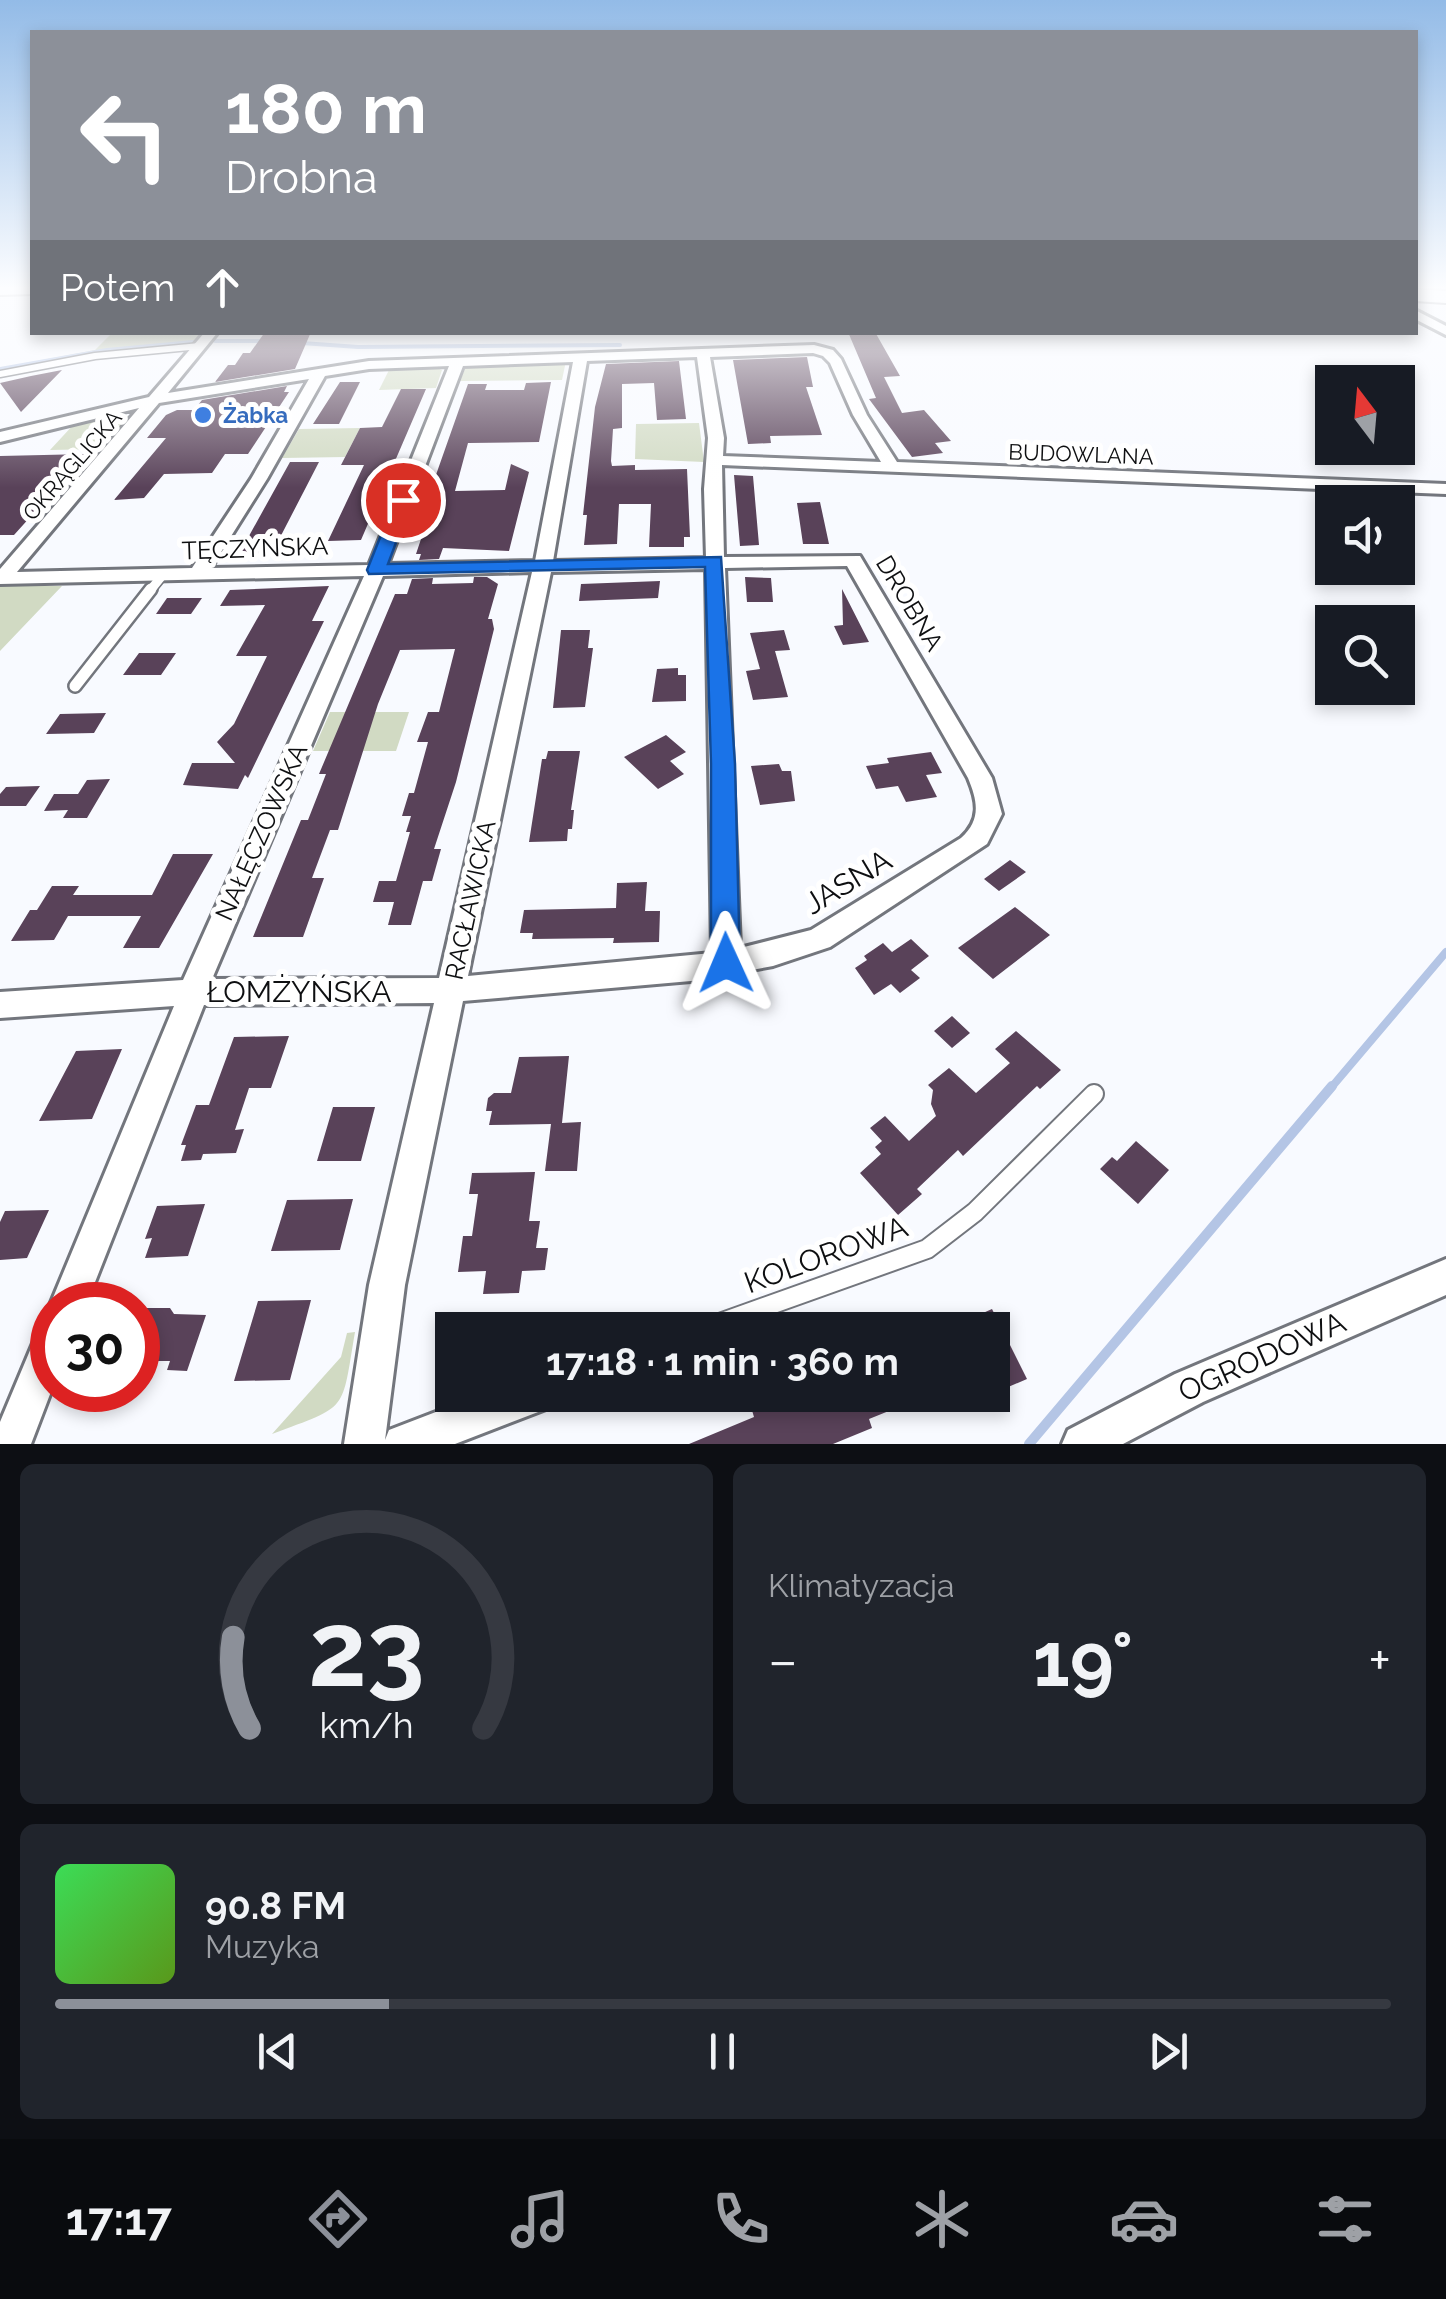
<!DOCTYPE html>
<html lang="pl">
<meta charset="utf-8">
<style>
:root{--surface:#171b24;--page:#20242c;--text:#f1f3f6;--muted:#9ea1a6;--line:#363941;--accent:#8c9099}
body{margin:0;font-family:Raleway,sans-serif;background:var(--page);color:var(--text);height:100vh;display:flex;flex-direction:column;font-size:38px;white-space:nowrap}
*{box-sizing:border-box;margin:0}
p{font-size:32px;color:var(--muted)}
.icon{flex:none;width:55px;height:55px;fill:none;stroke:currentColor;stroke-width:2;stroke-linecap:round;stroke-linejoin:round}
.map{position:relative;height:1444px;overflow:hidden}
.sheet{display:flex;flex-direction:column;gap:20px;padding:20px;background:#0d0f14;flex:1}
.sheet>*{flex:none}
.banner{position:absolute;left:30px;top:30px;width:1388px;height:305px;border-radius:0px;box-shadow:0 5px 15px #0003;background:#8c9099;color:#fff;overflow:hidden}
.needle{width:65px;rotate:344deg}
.controls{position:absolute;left:1315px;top:365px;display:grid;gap:20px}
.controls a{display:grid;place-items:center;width:100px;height:100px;border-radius:0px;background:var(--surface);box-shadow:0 5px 15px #0003;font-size:50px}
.speed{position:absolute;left:30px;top:1282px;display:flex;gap:20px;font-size:50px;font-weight:700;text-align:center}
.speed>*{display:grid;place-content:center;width:130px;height:130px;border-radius:50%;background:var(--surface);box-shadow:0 5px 15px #0003;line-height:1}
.speed .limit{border:15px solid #d22;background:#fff;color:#111}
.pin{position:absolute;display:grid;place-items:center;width:85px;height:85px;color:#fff;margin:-42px;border:5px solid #fff;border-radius:50%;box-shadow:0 2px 10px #0007}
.me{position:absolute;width:110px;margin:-55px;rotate:359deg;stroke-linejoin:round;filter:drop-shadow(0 0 8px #0008)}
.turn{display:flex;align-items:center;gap:35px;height:210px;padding:0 30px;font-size:45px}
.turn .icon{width:130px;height:130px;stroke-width:2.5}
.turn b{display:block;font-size:70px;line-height:85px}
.then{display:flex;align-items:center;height:95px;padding:0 30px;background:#0003;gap:20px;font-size:38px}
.big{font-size:75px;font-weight:700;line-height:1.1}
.sheet .tile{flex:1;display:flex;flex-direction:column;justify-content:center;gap:15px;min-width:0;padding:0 35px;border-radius:15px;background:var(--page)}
.sheet .dial{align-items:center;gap:0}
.dial svg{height:260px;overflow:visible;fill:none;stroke:var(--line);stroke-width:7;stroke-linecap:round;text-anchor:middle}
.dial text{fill:var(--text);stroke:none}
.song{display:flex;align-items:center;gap:30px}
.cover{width:120px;height:120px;border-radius:15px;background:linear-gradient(135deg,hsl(130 70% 55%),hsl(90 70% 35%))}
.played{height:10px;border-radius:5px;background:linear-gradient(90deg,var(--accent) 25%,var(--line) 25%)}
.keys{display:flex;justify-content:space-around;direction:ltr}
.heat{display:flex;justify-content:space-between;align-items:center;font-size:55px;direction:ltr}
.sheet .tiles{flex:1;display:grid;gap:20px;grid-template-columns:1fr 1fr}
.tile:last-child{grid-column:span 2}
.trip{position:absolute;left:435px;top:1312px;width:575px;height:100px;border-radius:0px;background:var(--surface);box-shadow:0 5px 15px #0003;font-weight:700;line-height:100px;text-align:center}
.dock{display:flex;height:160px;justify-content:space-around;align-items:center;background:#090b0e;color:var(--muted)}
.dock .icon{width:70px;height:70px}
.dock .current{color:var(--accent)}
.dock b{font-size:45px;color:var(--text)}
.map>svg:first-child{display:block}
.green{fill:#d1dac3}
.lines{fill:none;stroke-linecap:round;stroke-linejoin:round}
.stream-far2{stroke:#b4c5e5;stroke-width:4}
.stream-far1{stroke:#b4c5e5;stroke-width:8}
.stream{stroke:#b4c5e5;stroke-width:10}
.building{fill:#594259}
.service-far3-casing{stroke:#73767d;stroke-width:9}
.service-far2-casing{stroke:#73767d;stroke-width:12}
.service-far1-casing{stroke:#73767d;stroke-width:16}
.service-casing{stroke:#73767d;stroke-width:22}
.minor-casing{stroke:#73767d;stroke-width:6}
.primary-casing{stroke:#73767d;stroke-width:4}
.service-far3{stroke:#fff;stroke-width:6}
.service-far2{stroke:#fff;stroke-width:9}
.service-far1{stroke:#fff;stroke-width:11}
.service{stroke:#fff;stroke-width:18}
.minor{fill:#fff;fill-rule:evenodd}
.primary{fill:#fff;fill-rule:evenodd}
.route{fill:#1a73e8;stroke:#114b97;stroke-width:2.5}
.shop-dot{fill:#3f7fe0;stroke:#fff;stroke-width:4}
.labels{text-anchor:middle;stroke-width:10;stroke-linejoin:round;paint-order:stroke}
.far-shop-label{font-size:22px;font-weight:bold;fill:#366cbe;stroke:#fff;text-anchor:start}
.far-street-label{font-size:22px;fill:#0e0f11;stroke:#fff}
.street-label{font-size:25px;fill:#0e0f11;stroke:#fff}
.near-street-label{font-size:30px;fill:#0e0f11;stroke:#fff}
</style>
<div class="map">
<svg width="1446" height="1444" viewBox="0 0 1446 1444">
<rect width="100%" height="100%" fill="#f8faff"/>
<!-- green -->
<path class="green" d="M112 333H200L191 346 0 372V368L95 350Z
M566 361 562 380 460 381 465 369 476 364Z
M431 366 442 370 436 388 379 390 390 368Z
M115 413 131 417 103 449 50 450 75 423Z
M699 423 704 462 635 459 636 424Z
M360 428 345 457 282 458 299 429Z
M0 586H62L0 651Z
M330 712H409L396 751H313Z
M355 1332C341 1413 350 1405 272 1434L341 1357 347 1333Z"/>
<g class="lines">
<!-- stream-far2 -->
<path class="stream-far2" d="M215 341H265
M302 343 358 347 620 345
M0 369 107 350 193 342"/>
<!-- stream-far1 -->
<path class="stream-far1" d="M1330 1089 1446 952"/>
<!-- stream -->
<path class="stream" d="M1029 1444 1332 1086"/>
</g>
<!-- building -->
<path class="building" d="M265 332H311L295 369 215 382 228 365H235L243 353H250Z
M848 332H875L900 376 884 377 902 413 924 410 951 441 935 443 943 453 912 457 869 399 876 398Z
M807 357 813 387H806L822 435 770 436 771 443 748 444 733 360Z
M679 361 686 419 657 420 654 383 622 384V428L613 429 611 461 612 466 635 465V470L687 469 690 537H684V547H649L651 504H619L617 544 584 545 587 515H583L595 407 606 364Z
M62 370 21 412 0 383 31 376Z
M340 382H360L339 424H313Z
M551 382 539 442 468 443 455 491 505 490 511 464 529 472 509 551 443 548 439 559 419 560 421 554H416L425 527 419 528V523L468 384H487L485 390H524L526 383Z
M287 386 284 392H289L248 454H225L212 473 164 474 144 498 114 500 166 438H147L166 415 177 410H194L202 400Z
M401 389H426L361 540 328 541 364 465H341L360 428 382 427Z
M87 454 14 535H0V456Z
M290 462H319L272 553 239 554Z
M734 475 753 476 759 545 740 546Z
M820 502 829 544H803L797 503Z
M474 577H487L498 584 488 619H492L494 629 456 782 434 849H441L432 881H423L411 925H388L394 902H373L379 881H396L410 832H406L411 816H402L409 793H414L428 742H417L428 712H439L455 649 400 650 378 704 338 830H330L312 878H324L303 937H253L301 820H308L326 774H319L395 594H407L412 579 433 578 432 584 473 583Z
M745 577 771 578 773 602H747Z
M660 581 658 598 579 601 581 584Z
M329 586 312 621H324L248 778 245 775 238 789 183 785 192 763H235L217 742 234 724 267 656H236L265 605 220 606 230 590Z
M842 589 869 642 843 645 834 626 843 625Z
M167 598H202L191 614H156Z
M561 630H590L588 648H593L585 707 553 708Z
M784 630 790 650 775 651 788 697 753 700 746 671 760 669 750 633Z
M139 653H176L161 675H123Z
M678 668V675H686V701L652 702 657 669Z
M106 713 94 733 46 734 60 714Z
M666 735 686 752 670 761 684 774 658 789 624 757Z
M548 751H580L571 810H574L572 829H568L567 841 529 842 542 759H546Z
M931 752 942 773 926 775 937 797 906 802 898 786 876 789 866 766 889 763 887 758Z
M779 764 782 771H791L795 801 760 805 751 766Z
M110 779 87 818H63L68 810 44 811 54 794H78L87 780Z
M40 786 26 806H0V794L6 787Z
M173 854H213L159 948H123L141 916H68L54 940 11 941 30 910H37L52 886H79L73 895H152Z
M1010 860 1026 872 999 891 984 879Z
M647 882 645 911H660L659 942 613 943 614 938 532 939 533 933H520L524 910 616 908 617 883Z
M1015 907 1050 935 993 979 958 948Z
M911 939 929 956 911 970 920 978 900 993 891 984 874 995 855 968 867 960 864 956 883 943 892 952Z
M952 1016 970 1033 952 1048 934 1031Z
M1016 1031 1061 1070 1040 1089 1037 1086 963 1156 958 1150 917 1189 922 1194 898 1215 860 1173 881 1154 875 1147 882 1141 870 1128 885 1116 909 1141 936 1116 931 1104 933 1090 928 1085 949 1068 976 1093 1010 1063 995 1049Z
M289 1036 271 1088H249L235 1130 244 1129 236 1153 203 1154 201 1160 181 1161 186 1145H181L196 1105H209L234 1037Z
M122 1049 92 1119 39 1121 76 1051Z
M569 1056 562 1123 581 1122 577 1171H545L551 1124 489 1125 492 1111H486L488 1098 494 1093H511L519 1057Z
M333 1107H375L361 1161H317Z
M1136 1141 1169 1170 1138 1204 1100 1169 1112 1157 1117 1161Z
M535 1172 529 1221H540L536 1248H548L545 1270 522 1271 519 1293 483 1294 486 1271 458 1272 463 1236H472L478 1194H469L472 1173Z
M353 1199 340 1250 271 1251 287 1200Z
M205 1204 188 1256 145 1258 152 1238 145 1239 157 1206Z
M49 1210 27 1258 0 1260V1222L5 1211Z
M311 1300 290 1380 234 1381 258 1301Z
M138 1308H170L174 1314 206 1315 187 1371 167 1370 170 1361H138Z
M992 1309 1027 1379 992 1394V1330L947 1329Z
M770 1395H925L926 1396 869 1419 872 1428 833 1444H689L754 1417 751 1407 769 1400Z"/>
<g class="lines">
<!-- service-far3 casing -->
<g class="service-far3-casing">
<path id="service-far3" d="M0 374 95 356 200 346"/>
</g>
<!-- service-far2 casing -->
<g class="service-far2-casing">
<path id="service-far2" d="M149 592 161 577"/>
</g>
<!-- service-far1 casing -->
<g class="service-far1-casing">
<path id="service-far1" d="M75 686 151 589"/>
</g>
<!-- service casing -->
<g class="service-casing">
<path id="service" d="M700 1330 927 1249 975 1212 1094 1094"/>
</g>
<!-- minor casing -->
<g class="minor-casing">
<path id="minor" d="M1415 310 1446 326V335L1415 319Z
M205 332H218L168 393 369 361 814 345 833 350 841 359 867 415 897 462 1446 484V494L722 465 724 557 860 556 992 778 1002 814 987 844 830 947 773 966 691 981 463 1001 405 1285 385 1440 389 1430 480 1395H552L546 1409 455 1444H344L369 1285 434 1003 204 1005 86 1305H52V1312L50 1305 174 1006 0 1018V992L183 980 364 576 0 584V569L139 408 0 442V432L149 397ZM813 353 823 356 830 363 853 415 881 462 723 456 724 438 710 357ZM697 357 708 438 704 489 706 558 553 561 587 361ZM573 362 535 561 388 564 463 366ZM449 366 369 565 211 568 267 479 325 376 369 369ZM309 379 251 479 192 568 17 572 159 403ZM847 566 968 778C978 802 981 820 961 838L811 930 740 948 725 568ZM706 569 712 953 468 976 551 572ZM532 572 439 978 212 979 383 576Z
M1446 1259V1295L1203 1402 1123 1444H1062L1068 1430 1175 1374Z
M52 1323V1389L31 1444H0V1422L39 1329Z"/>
</g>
<!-- primary casing -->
<g class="primary-casing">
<path id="primary" d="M0 286H32V294L0 295Z
M1415 289 1446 291V303L1415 301Z"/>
</g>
<!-- service-far3 -->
<use href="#service-far3" class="service-far3"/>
<!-- service-far2 -->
<use href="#service-far2" class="service-far2"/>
<!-- service-far1 -->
<use href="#service-far1" class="service-far1"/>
<!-- service -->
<use href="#service" class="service"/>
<!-- minor -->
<use href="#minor" class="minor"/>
<!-- primary -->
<use href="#primary" class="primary"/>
</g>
<!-- sky -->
<linearGradient id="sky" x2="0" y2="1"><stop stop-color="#93bbe7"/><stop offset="0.59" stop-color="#fcfdff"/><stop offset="1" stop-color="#fcfdff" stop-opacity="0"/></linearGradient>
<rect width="1446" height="488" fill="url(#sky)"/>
<!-- route -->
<path class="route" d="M403 495 412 500 388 564 721 557 735 764 740 963 736 971 726 975 716 971 711 963V764L705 567 369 574 367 570 395 500Z"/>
<!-- markers -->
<circle class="shop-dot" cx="203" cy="415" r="10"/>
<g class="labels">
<!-- far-shop labels -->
<g class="far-shop-label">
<text x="223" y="423">Żabka</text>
</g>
<!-- far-street labels -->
<g class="far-street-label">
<text transform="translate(1081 454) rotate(2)" y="8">BUDOWLANA</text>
<text transform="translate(72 465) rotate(-49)" y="8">OKRĄGLICKA</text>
</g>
<!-- street labels -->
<g class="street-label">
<text transform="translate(255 548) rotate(-2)" y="9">TĘCZYŃSKA</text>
<text transform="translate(910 603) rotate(59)" y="9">DROBNA</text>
<text transform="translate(261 832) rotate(-66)" y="9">NAŁĘCZOWSKA</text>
<text transform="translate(470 900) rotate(-78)" y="9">RACŁAWICKA</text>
</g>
<!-- near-street labels -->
<g class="near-street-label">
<text transform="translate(848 882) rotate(-31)" y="10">JASNA</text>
<text x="299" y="1002">ŁOMŻYŃSKA</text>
<text transform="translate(826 1255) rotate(-20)" y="10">KOLOROWA</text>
<text transform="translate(1262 1357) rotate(-24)" y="10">OGRODOWA</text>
</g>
</g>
</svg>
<div class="controls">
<a><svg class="needle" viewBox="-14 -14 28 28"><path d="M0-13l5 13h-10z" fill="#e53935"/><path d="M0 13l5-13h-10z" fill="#9ea1a6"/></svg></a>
<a><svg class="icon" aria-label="sound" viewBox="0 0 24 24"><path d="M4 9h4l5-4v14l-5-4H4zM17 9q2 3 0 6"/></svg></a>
<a><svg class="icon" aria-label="search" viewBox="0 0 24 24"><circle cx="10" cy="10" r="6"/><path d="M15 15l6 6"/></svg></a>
</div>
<div class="speed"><div class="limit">30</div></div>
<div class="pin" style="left:403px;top:500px;background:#d93025"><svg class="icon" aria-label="arrive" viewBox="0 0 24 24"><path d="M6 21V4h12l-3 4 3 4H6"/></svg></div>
<svg class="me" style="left:726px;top:963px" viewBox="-20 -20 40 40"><path d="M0-17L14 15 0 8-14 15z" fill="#1a73e8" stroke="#fff" stroke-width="4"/></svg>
<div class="trip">17:18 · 1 min · 360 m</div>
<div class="banner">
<div class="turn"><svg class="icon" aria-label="left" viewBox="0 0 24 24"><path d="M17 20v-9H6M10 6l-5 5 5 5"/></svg><div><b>180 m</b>Drobna</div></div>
<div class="then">Potem<svg class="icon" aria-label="ahead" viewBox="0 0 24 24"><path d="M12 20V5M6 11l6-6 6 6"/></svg></div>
</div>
</div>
<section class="sheet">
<div class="tiles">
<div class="tile dial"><svg viewBox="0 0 100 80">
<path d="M14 69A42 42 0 1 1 86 69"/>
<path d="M14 69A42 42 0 0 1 9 41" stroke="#8c9099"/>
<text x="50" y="56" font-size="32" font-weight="700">23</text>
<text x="50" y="72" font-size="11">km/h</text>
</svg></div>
<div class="tile"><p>Klimatyzacja</p>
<div class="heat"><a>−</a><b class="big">19°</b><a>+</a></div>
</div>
<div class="tile">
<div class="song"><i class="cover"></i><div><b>90.8 FM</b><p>Muzyka</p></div></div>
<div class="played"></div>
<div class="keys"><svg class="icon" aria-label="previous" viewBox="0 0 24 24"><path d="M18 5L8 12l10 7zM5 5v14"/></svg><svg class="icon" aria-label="pause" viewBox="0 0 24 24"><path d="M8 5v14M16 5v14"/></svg><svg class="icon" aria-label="next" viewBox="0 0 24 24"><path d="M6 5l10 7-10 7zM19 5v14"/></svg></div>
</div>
</div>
</section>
<nav class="dock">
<b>17:17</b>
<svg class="icon current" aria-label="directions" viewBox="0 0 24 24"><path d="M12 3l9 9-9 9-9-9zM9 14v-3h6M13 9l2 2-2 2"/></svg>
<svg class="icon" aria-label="music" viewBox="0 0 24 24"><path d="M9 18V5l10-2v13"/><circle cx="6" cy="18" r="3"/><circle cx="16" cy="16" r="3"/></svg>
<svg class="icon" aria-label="phone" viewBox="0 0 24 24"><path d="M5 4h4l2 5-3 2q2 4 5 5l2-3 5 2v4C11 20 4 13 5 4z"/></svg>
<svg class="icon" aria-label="climate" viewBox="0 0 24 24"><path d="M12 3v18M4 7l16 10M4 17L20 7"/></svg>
<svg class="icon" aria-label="car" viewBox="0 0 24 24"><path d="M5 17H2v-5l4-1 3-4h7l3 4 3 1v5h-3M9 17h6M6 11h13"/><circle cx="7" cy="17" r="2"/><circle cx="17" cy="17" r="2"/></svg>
<svg class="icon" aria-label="filters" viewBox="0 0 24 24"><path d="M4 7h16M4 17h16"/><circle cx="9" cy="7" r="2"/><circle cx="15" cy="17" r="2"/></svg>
</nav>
